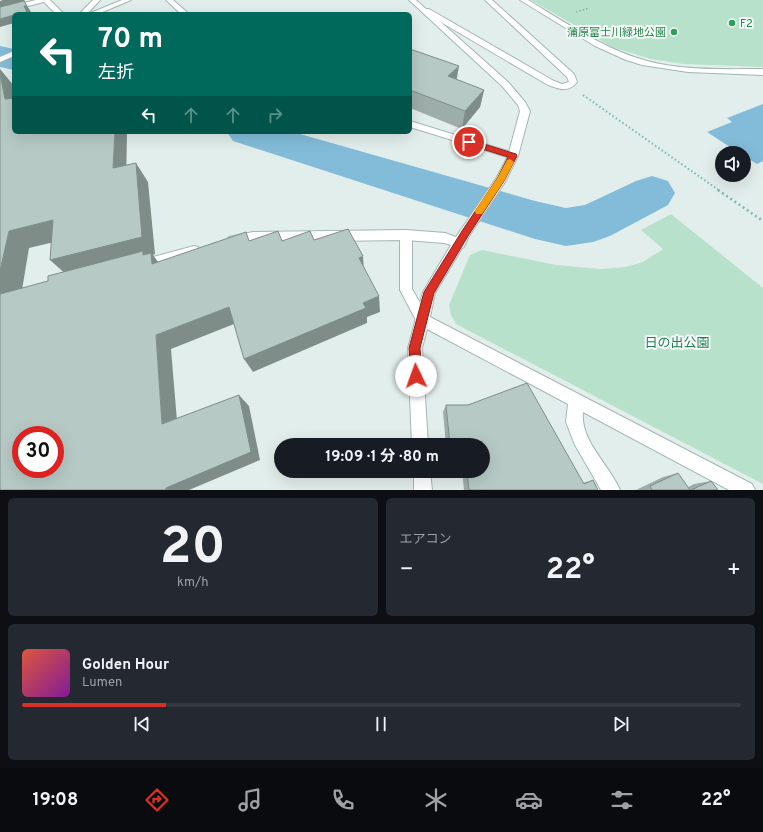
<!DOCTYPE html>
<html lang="ja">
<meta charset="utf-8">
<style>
:root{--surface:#171b24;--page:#242831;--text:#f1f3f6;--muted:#9ea1a6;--line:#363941;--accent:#d93025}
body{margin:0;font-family:Overpass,"Noto Sans JP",sans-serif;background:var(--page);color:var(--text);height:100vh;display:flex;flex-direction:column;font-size:15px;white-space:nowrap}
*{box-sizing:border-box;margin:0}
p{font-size:13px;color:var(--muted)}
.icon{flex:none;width:22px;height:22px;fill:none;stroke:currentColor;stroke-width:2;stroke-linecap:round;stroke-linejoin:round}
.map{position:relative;height:490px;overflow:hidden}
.side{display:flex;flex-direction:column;gap:8px;padding:8px;background:#0d0f14;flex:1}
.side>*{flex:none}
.hud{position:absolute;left:12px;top:12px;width:400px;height:122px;border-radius:6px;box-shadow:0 4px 16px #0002;background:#00695c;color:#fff;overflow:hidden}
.tools{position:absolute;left:715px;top:146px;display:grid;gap:8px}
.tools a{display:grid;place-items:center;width:36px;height:36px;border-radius:50%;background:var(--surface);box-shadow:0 4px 16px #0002;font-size:20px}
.speed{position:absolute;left:12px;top:426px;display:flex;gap:8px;font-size:20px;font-weight:700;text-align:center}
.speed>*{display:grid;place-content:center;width:52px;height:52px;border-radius:50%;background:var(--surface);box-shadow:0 4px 16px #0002;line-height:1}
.speed .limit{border:6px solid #d22;background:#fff;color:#111}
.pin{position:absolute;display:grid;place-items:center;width:34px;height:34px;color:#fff;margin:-17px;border:2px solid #fff;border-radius:50%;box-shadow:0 1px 4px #0007}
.me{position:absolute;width:44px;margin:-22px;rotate:357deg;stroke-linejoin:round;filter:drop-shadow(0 0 3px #0008)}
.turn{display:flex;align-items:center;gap:14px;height:84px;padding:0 20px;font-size:18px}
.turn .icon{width:52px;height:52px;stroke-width:2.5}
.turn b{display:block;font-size:28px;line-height:34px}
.lanes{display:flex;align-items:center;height:38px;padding:0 20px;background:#0003;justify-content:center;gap:20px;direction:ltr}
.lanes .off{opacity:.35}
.big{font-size:30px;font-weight:700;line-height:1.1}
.side .tile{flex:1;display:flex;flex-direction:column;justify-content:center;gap:6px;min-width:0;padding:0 14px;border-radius:6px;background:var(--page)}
.side .dial{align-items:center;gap:0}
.dial b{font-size:52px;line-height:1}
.song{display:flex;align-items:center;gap:12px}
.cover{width:48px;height:48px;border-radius:6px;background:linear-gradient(135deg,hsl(10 70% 55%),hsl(290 70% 35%))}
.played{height:4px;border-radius:2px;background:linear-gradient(90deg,var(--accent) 20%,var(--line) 20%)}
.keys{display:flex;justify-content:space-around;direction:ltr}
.heat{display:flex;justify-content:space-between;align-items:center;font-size:22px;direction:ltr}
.side .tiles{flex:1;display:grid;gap:8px;grid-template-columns:1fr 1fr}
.tile:last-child{grid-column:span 2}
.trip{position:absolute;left:274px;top:438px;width:216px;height:40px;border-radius:20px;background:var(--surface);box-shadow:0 4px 16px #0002;font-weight:700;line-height:40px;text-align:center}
.menu{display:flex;height:64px;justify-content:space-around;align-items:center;background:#090b0e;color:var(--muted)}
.menu .icon{width:28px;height:28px}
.menu .active{color:var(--accent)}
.menu b{font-size:18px;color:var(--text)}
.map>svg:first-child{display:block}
.green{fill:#b8e1cb}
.water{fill:#83bcd9}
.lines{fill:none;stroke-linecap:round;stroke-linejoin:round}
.river{fill:#83bcd9;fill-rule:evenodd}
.service-casing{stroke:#a4b7b4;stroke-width:2}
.minor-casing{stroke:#a4b7b4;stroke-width:2}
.path-far2{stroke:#7eb5ae;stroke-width:1.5;stroke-dasharray:1.5 2;stroke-linecap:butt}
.path-far1{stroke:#7eb5ae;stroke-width:2;stroke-dasharray:1.5 2.5;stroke-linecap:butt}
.path{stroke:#7eb5ae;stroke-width:2.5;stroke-dasharray:2 3;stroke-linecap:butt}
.service{fill:#fff;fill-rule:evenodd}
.minor{fill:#fff;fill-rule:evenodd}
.wall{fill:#9dada9}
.shaded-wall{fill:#7f8d89}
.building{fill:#b6c9c4;stroke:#7f8d89;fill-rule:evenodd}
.route{fill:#d93025;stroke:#8d1f18}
.slow{fill:#f59e0b}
.leisure-dot{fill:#2e9e5b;stroke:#f3faf7;stroke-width:1.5}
.labels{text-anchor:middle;stroke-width:4;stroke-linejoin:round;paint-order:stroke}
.far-leisure-label{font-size:11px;fill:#27864d;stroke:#f3faf7;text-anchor:start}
.park-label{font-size:13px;fill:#247d58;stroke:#f3faf7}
</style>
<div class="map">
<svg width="763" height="490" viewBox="0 0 763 490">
<rect width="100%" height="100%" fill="#e2eeeb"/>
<!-- green -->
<path class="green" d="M531 0H763V67L683 64 651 59 612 47Z
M671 214 763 288V484L456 324 451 315 449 305 470 255 482 250 556 265 601 269 625 267 643 262 663 249 641 230Z"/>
<!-- water -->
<path class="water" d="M763 104V161L757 164 744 156V153H739L707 132 732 122 727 118Z"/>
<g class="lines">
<!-- river -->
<path class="river" d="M0 46 14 49V70L0 67Z
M227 132H293L535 201 566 208 585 205 636 181 652 176 668 181 675 193 668 205 610 236 593 242 566 246 535 239 233 141Z"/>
<!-- service casing -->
<g class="service-casing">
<path id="service" d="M122 0H131L98 14H88Z
M166 0H173L189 14H181Z
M485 0H492L574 74 577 82C569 93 559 89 548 85L422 11 423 9H429L554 81 562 84 569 82 567 77Z
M520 0H528C566 23 604 49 647 61 685 71 725 69 763 69V75L688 72 642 65 626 60 595 46Z
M410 121 517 154 518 156 513 159 410 127Z
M406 230 410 232 412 235V289L430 320 428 324 423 326 418 324 400 290V235L402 232Z"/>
</g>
<!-- minor casing -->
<g class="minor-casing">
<path id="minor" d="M36 0H50L64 14H56L44 2 0 13V9Z
M93 0H100L87 14H79Z
M409 0H416L508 82 525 102 530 111 518 156 505 182 469 236 464 247 462 248 435 293 430 317 752 484 755 490H729L583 412C580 441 609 464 620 490H601L575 445 566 422 568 404 427 329 422 348 428 445H412L408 348 423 292 451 245 444 243 406 240 253 242 233 245 229 243 227 240 229 237 253 232 406 230 445 233 456 237 497 177 508 156 520 111 518 105 502 86Z
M14 51V56L0 62V57Z
M194 246 198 247 200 251 198 255 142 270 138 269 136 265 138 261 142 260Z
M414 471H430L432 490H414Z"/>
</g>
<!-- path-far2 -->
<path class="path-far2" d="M576 12 589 8"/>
<!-- path-far1 -->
<path class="path-far1" d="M583 95 720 191"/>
<!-- path -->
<path class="path" d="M718 190 763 221"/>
<!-- service -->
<use href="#service" class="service"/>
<!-- minor -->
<use href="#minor" class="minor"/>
</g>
<!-- wall -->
<path class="wall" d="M410 49 457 80 484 90 480 107 462 129 410 108Z
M446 405 583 483 593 480 598 490H464L462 471 449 472V471H483V445H446L443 412Z
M678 473 688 487 694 484 711 481 718 490H636L663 477Z"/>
<!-- shaded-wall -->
<path class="shaded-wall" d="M3 0H24L25 1H24L31 12 28 13 29 14H19L0 9V1Z
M14 15V23L0 27V19Z
M459 66 456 83 448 76Z
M0 69 14 86V110L5 99 0 74Z
M484 90 480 107 462 129 465 111Z
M115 132H127L126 187 113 168Z
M136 163 148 182 155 254 153 255 164 270 69 277 50 260Z
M53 220 71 238 29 248 22 290 0 299V271L9 231Z
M363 256 364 273 359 258Z
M379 296 380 312 367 317V323L253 372 244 359 363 303Z
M229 307 239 322 171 349 178 433 162 424 156 335Z
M239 395 249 406 260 460 189 490H166V488Z"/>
<!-- building -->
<path class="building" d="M24 1 27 6H24L27 12 19 14H14V15L0 19V7Z
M410 49 459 66 448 76 484 90 465 111 410 90Z
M0 74 5 99 14 98V132H115L113 168 136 163 142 237 50 260 53 220 9 231 0 271Z
M348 229 363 256 359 258 379 296 363 303 366 308 244 359 229 307 156 335 162 424 239 395 251 452 166 488V490H0V294L48 281V276L143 251V255L151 253 152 264 246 232 249 241 278 231 282 241 310 231 314 240ZM21 435H55V469H21Z
M527 383 584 484 593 480 598 490H469L467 471H483V445H450L446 405H468Z
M678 473 690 490H652L650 486Z
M711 481 718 490H691Z"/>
<!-- route -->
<path class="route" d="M466 140H471L516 154 517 156 504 181 468 236 434 293 420 348 422 376 420 380 416 381 412 380 411 376 409 348 424 292 462 231 498 177 508 157 466 144Z"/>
<!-- slow -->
<path class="slow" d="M510 159 514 162 504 181 482 214H476L475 211 476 209 498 177 507 160Z"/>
<!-- markers -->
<g class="leisure-dot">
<circle cx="732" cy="23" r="4"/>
<circle cx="674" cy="32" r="4"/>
</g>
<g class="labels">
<!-- far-leisure labels -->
<g class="far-leisure-label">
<text x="740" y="27">F2</text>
<text x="666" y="36" text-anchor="end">蒲原富士川緑地公園</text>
</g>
<!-- park labels -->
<g class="park-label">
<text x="677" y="347">日の出公園</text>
</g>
</g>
</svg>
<div class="tools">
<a><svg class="icon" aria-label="sound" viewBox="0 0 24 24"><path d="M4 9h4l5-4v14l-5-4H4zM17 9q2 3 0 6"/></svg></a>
</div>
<div class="speed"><div class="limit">30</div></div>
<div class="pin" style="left:469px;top:142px;background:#d93025"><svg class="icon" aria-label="arrive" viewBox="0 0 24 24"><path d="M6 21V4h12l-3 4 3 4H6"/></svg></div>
<svg class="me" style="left:416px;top:376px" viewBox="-20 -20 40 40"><circle r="19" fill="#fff"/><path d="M0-13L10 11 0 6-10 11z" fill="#d93025"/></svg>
<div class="trip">19:09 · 1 分 · 80 m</div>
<div class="hud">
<div class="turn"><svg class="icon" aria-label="left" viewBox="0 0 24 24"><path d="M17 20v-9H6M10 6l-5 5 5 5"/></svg><div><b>70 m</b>左折</div></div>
<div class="lanes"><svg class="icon" aria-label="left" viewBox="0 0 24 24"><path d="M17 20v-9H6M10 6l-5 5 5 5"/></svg><svg class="icon off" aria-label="ahead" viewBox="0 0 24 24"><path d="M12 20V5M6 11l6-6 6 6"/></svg><svg class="icon off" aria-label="ahead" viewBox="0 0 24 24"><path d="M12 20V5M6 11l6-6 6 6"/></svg><svg class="icon off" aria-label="right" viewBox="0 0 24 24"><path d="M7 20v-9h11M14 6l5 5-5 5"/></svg></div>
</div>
</div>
<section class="side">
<div class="tiles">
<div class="tile dial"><b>20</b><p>km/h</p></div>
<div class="tile"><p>エアコン</p>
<div class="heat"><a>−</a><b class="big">22°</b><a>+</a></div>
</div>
<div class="tile">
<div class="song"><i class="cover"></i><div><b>Golden Hour</b><p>Lumen</p></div></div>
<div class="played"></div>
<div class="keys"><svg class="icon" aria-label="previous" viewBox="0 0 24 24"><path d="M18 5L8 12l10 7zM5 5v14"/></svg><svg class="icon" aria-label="pause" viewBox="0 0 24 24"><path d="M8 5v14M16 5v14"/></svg><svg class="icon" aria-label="next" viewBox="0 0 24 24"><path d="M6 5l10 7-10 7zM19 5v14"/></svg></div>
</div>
</div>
</section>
<nav class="menu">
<b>19:08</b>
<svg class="icon active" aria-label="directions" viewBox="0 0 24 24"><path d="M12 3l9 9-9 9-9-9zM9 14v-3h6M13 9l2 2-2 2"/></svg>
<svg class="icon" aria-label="music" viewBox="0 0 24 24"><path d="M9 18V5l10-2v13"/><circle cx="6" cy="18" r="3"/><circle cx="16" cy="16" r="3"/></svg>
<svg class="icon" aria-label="phone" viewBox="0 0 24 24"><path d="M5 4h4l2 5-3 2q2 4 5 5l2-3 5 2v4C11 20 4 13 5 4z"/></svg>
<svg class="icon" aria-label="climate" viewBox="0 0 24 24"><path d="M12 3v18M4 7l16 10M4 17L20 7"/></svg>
<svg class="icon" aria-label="car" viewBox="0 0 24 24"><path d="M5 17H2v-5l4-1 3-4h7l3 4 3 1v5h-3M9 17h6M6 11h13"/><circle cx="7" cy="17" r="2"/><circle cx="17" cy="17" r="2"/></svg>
<svg class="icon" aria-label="filters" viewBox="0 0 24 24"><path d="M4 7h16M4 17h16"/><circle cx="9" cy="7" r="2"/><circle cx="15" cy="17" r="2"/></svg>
<b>22°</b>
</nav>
